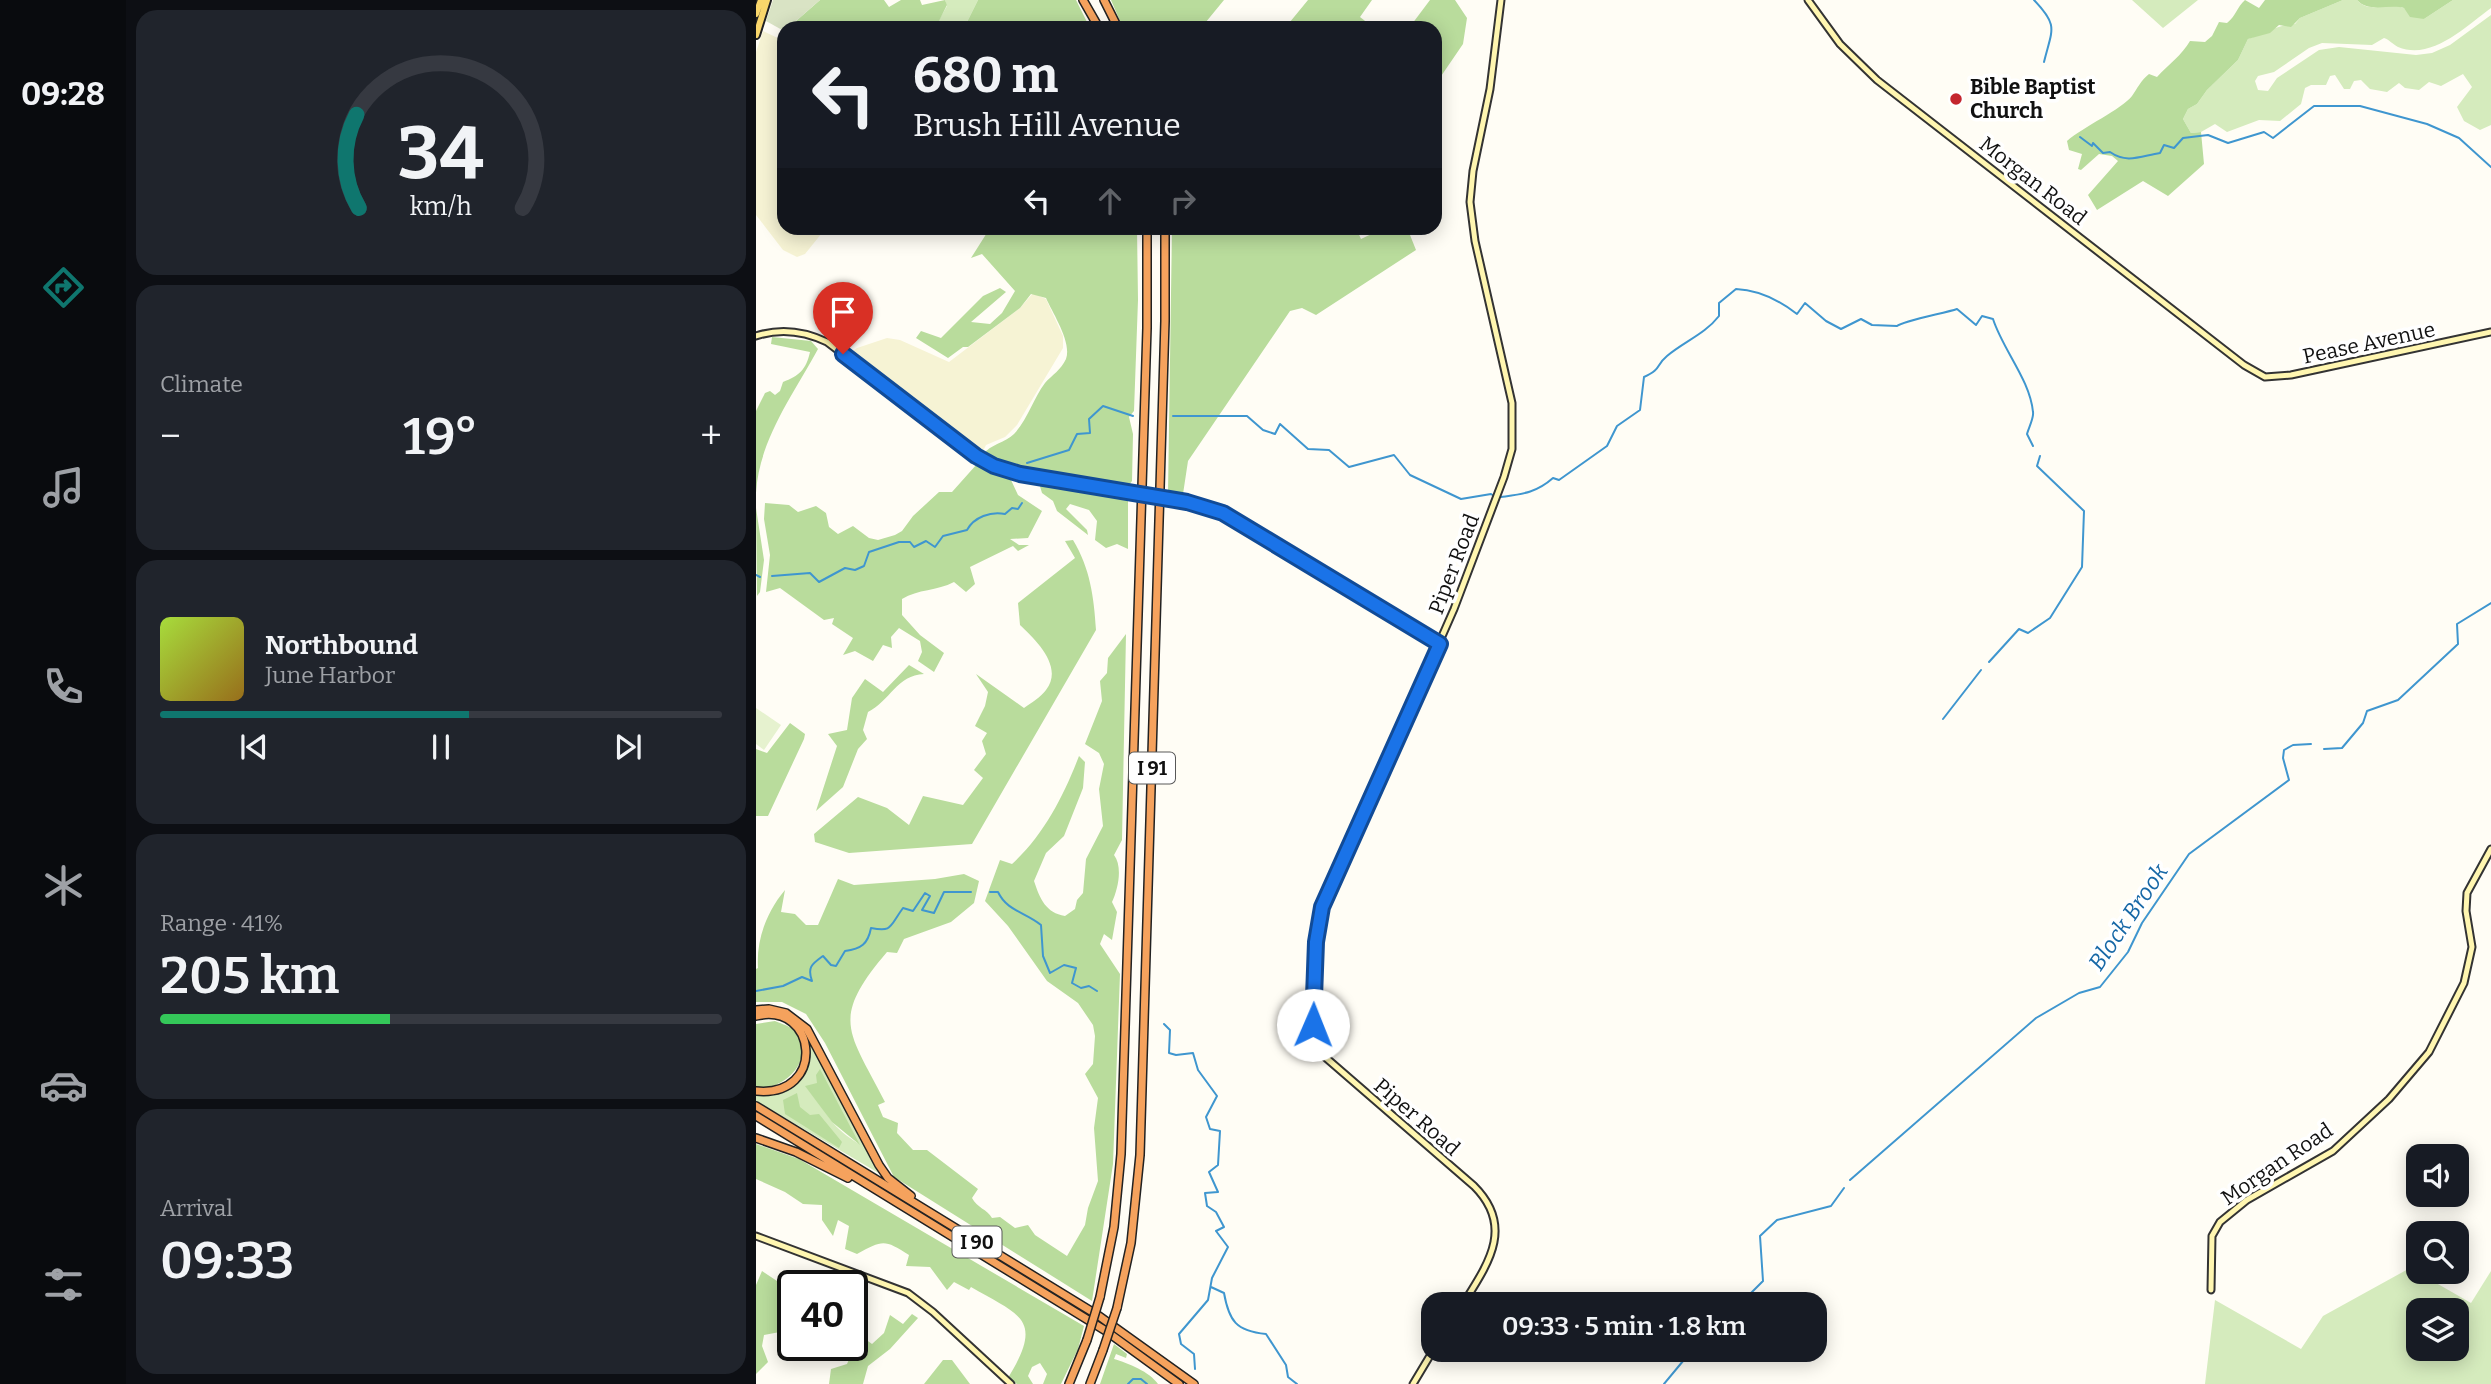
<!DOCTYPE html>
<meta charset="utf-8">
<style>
:root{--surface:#171b24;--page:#20242c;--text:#f1f3f6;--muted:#9ea1a6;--line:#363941;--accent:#0f766e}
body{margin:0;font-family:Bitter,serif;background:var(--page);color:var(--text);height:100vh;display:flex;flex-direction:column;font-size:26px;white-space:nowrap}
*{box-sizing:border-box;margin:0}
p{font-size:23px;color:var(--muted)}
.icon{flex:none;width:38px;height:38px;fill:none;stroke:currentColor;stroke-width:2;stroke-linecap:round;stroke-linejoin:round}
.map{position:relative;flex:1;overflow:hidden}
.sheet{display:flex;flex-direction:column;gap:10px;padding:10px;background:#0d0f14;width:630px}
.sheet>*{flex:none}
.banner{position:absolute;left:21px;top:21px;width:665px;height:214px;border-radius:21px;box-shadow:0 4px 18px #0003;background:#171b24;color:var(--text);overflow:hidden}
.controls{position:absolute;left:1650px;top:1144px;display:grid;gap:14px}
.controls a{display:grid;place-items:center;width:63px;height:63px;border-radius:14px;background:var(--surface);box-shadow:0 4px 18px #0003;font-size:35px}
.speed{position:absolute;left:21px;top:1270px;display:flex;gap:14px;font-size:35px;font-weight:700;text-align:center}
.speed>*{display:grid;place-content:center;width:91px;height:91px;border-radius:50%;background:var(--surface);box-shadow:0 4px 18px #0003;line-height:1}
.speed .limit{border:4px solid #111;border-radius:10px;background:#fff;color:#111}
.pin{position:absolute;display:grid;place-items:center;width:60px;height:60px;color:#fff;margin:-72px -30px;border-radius:50% 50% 50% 0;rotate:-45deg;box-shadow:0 0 7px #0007}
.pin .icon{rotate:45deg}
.me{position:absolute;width:77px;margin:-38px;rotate:1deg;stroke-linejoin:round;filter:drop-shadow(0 0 5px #0008)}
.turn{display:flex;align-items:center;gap:24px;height:147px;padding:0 21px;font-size:32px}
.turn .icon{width:91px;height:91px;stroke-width:2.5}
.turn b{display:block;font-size:49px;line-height:60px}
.lanes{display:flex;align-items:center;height:66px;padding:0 21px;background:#0003;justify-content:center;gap:35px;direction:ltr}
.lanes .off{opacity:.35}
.big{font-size:52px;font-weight:600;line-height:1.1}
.sheet .widget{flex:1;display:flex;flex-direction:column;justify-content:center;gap:10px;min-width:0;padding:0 24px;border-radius:21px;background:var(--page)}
.sheet .dial{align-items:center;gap:0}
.dial svg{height:182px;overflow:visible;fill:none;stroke:var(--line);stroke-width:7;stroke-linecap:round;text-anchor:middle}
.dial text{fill:var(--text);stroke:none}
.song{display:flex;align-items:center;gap:21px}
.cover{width:84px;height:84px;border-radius:10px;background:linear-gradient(135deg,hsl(80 70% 55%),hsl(40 70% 35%))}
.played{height:7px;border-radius:4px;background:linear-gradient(90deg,var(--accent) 55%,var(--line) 55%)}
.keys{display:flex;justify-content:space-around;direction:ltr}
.heat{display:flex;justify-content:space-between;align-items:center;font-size:38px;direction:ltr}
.charge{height:10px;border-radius:5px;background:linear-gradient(90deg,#34c759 41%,var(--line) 0)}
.trip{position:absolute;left:665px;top:1292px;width:406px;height:70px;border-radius:21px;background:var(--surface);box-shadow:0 4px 18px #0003;font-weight:600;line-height:70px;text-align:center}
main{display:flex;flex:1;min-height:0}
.dock{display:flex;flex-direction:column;width:126px;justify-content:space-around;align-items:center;background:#090b0e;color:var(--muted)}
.dock .icon{width:49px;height:49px}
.dock .active{color:var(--accent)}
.dock b{font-size:32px;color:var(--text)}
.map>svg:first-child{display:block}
.farmland{fill:#f6f3d4}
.green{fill:#d5ebbd;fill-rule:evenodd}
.forest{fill:#b9dc9c}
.cemetery{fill:#d9e3c4}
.pitch{fill:#e6f2cf}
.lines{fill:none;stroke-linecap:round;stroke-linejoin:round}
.stream{stroke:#3f96cf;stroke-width:2}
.secondary-casing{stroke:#333;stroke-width:9}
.primary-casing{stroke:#222;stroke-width:10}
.highway-casing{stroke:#222;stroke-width:10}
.secondary{stroke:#fff6b0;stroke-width:5}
.primary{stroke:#f9d66b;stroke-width:6}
.highway{stroke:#f5a25d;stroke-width:7}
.secondary-bridge-casing{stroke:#333;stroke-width:9;stroke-linecap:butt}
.highway-bridge-casing{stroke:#222;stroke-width:10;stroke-linecap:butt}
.secondary-bridge{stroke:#fff6b0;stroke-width:5}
.highway-bridge{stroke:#f5a25d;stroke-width:7}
.route-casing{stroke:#114b97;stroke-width:18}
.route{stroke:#1a73e8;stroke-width:12}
.poi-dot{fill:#c4262e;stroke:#fff;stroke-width:2.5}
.labels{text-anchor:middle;stroke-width:7;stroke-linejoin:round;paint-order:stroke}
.shield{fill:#fff;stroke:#585858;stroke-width:2}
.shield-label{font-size:19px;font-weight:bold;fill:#111}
.poi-label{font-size:21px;font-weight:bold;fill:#111;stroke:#fff;text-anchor:start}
.street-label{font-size:21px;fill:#111;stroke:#fff}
.water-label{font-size:23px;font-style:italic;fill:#1768a6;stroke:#fff}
</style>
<main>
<nav class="dock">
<b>09:28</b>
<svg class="icon active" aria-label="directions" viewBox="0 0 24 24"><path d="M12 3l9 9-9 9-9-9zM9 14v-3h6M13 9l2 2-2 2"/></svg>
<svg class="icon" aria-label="music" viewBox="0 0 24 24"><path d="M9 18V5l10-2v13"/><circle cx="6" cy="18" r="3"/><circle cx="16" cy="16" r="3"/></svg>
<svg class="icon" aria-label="phone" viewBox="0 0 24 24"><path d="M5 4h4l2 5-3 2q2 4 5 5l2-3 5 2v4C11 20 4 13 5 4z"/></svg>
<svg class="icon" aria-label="climate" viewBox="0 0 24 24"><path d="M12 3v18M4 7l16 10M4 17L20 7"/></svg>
<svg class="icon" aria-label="car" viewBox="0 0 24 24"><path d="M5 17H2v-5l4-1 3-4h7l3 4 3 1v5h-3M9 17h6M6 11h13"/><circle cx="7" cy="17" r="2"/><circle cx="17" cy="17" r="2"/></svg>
<svg class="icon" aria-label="filters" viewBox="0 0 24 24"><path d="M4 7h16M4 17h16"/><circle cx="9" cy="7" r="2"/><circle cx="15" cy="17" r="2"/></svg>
</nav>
<section class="sheet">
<div class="widget dial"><svg viewBox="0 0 100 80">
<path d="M14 69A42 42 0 1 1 86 69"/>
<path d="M14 69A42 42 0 0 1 13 28" stroke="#0f766e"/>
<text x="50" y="56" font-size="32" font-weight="700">34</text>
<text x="50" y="72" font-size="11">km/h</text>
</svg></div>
<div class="widget"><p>Climate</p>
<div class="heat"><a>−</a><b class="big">19°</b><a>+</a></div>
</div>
<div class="widget">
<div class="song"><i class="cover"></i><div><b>Northbound</b><p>June Harbor</p></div></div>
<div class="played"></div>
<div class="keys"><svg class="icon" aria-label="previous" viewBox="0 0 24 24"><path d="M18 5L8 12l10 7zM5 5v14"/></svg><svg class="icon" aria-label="pause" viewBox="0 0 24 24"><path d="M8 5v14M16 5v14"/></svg><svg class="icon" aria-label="next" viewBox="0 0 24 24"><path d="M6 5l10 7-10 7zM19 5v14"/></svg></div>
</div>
<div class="widget"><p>Range · 41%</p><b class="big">205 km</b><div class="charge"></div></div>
<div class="widget"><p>Arrival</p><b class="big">09:33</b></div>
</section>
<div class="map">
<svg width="1735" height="1384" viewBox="0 0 1735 1384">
<rect width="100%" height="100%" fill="#fffdf5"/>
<!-- farmland -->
<path class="farmland" d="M7 31 28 41V228H70L49 254 41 257 27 250 0 215V52Z
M277 293 290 299 307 336V348L261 425 249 437 230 445 226 453 94 353 101 348 131 338 144 340 193 362 264 308Z"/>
<!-- green -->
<path class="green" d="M189 0H222L208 28 179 27 191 6Z
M1376 0H1442L1407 28Z
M1587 0H1601C1612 13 1627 4 1641 6 1651 8 1660 14 1668 19L1697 0H1735V8C1710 26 1676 61 1642 47 1636 44 1634 40 1628 38L1616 45 1566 43 1553 48 1518 72 1502 76 1499 81 1502 90 1512 91 1521 78 1563 50 1583 47 1660 55 1676 53 1694 45 1735 15V125L1724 130 1708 121 1701 107 1716 87 1707 74 1685 86 1673 82 1663 90 1649 88 1643 83 1631 92 1614 89 1605 80 1598 81 1594 89H1588L1579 75 1574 76 1570 85H1555L1549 88 1545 104 1524 121 1503 120 1471 132 1459 124 1445 132 1435 133 1427 119 1432 109 1441 104 1451 90 1482 60 1492 39C1508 33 1522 25 1539 24L1544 18Z
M45 1028 48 1030 126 1175 0 1101V1094C38 1097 68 1063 45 1028ZM62 1083 103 1144C80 1130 61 1110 62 1083Z
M1654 1268 1715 1303 1735 1271V1384H1449L1459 1300 1545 1349 1567 1316ZM1662 1311H1701V1349H1662Z"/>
<!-- forest -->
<path class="forest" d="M64 0H128L133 7 145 0H164L166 5 189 0 191 5 180 27 182 28H32Z
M222 0H320L334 28H208Z
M355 0H468L445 28H367Z
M552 0H616L604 17 618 28H529Z
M674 0H699L711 18 707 44 679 85V28H653Z
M1489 0 1503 8 1509 0H1587L1544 18 1535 27 1523 25 1514 33 1492 39 1482 60 1451 90 1441 104 1432 109 1427 119 1435 133 1445 132 1448 164 1412 196 1387 181 1341 210 1332 195 1362 161 1356 156 1343 154 1325 170 1322 169 1326 154 1313 150 1311 141C1327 127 1366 109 1376 96 1381 89 1385 80 1393 74L1401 77C1412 65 1426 55 1434 41L1449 42 1456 36 1463 22 1471 23C1480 16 1481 7 1489 0Z
M1601 0H1697L1668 19 1654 17 1648 8C1633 4 1612 13 1601 0Z
M234 228H381L382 300 378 411 373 417 377 434 376 481 373 485 269 471 245 465 227 455C234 444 249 443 258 434 272 419 277 399 289 383 296 375 305 370 310 359 316 342 297 314 290 298L275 294 264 308 212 347H207L192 358 160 338 165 331 185 338 227 296 244 288 250 292 215 322 234 324 246 313 259 291 226 254 215 258Z
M416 228H600L605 239 628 228H660L654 235 660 250 560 315 546 308 534 311 432 461 427 494 412 493Z
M16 337 55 341 62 349C37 395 3 440 0 493V411L9 393 14 391 19 395 24 391 27 382C43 376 50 370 54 352L15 344Z
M221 464 255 480 262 495 286 511 272 538 254 539 263 545H273L262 551 257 546 214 567 219 584 210 592 198 582C181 591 162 589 146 599V615L164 635 188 653 178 672 162 661 166 652 164 641 143 628 135 637 136 648 127 645 117 661 99 651 87 655 97 638 76 624 78 618 68 620 24 588 10 592 14 555 8 519 9 503 33 505 42 512 60 506 70 513 73 527 82 534 97 526 113 538 122 540 139 535 146 531 157 516 183 492H196Z
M283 483 372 500V549L361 544 350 548 339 540 341 521 333 510 314 504 310 509 331 530 332 535 301 511 297 501 286 493Z
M0 508 8 560 4 592 1 596Z
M317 540C334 568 338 597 340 630L216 844 93 853 59 842 58 834 102 797 131 808 153 825 167 796 207 805 227 778 218 770 230 754 226 741 231 733 219 726 229 706 232 692 220 674 268 708C275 703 285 697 290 690 308 667 280 640 264 625L262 603 319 558 309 541Z
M370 634 366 840 358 855C367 867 362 889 356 902L361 912 356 940 348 934 344 944 364 974 357 1164 336 1301 138 1177 69 1043 50 1014 26 1002H0V969L2 968C0 940 11 911 29 890L25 912 39 914 50 925H62L82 879 98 885 179 879 208 874 223 881 218 903 195 922 148 939 141 953 131 952C73 1020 93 1031 129 1102L122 1105 127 1117 142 1123 141 1133 157 1150H171L222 1189 216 1198C221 1208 231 1209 236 1218L244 1217 259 1228 272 1225 279 1235 311 1256 329 1225 332 1208 342 1181 338 1128 342 1098 329 1074 337 1064 339 1036 337 1025 322 1003 291 981 252 926 229 901 244 860 256 864C288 835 308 795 323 756L329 762 327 788 308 836 290 853 278 881C284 899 290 913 309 916L319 909 321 900 327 893 330 859 347 826 343 789 348 764 343 753 329 744 346 701 344 681 351 673 352 658Z
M153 665 168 674C141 675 134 701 112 712L107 730 111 739 102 749 87 787 60 811 81 746 72 734 91 730 96 698 109 679 127 692Z
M34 723 49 734 48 739 12 816H0V749L11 753Z
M19 1021C23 1023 31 1025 35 1028 64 1053 32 1091 0 1088V1024Z
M64 1069 104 1145 76 1122 49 1086 61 1083 60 1075Z
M41 1093 44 1107 54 1115 63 1114 86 1142 83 1148 29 1114 27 1100Z
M0 1144 43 1159 328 1326 322 1349 305 1384H287L291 1374 284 1363 276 1367 272 1376 277 1384H261L252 1378C288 1319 265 1316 215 1287L213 1290 198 1282 191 1290 174 1267 150 1266 153 1255C128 1239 127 1240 101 1254L89 1249 93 1226 82 1220 77 1236 66 1220V1205L47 1204 29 1192 0 1179Z
M6 1271 24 1283 47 1280 46 1286H37V1315L29 1312V1331L8 1335 6 1346 12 1362 0 1374V1285Z
M156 1314 162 1318 134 1349 112 1366 107 1384H73L75 1369 91 1364 95 1355 104 1352 105 1336 116 1344 128 1333 134 1315 147 1324Z
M358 1344 371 1354 370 1358 360 1354 358 1359C372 1363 394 1372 402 1384H344Z
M187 1360H196L214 1384H168Z"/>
<!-- cemetery -->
<path class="cemetery" d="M17 0H64L32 28H28V31L10 21Z"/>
<!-- pitch -->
<path class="pitch" d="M0 708 25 725 8 750 0 744Z"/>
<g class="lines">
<!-- stream -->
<path class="stream" d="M1278 0C1303 26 1296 29 1288 62
M1324 137 1336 146 1337 143 1347 153 1354 152C1371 164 1385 156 1404 153L1408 145 1418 148 1427 138 1452 135 1472 143 1508 132 1517 138 1558 106H1604L1671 124 1703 138 1735 167
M417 416H491L507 430 519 434 524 424 552 449 573 450 593 467 638 455 654 475 705 499 735 494 738 496
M271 463 313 450 321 434 334 433 333 419 347 406 377 416
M745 497C766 494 780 493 797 478L803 480 851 446 861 426 884 410 888 377C906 369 899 366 911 356 929 341 949 334 963 316V303L980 289C1002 290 1023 300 1041 314L1049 303 1070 321 1085 329 1105 319 1116 325 1141 326C1147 321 1189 313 1201 309L1220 325 1226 316 1237 319C1247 350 1274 380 1277 412 1278 418 1273 427 1271 434L1277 446
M0 575 4 577
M16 576 54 573 63 582 89 568 99 570 108 566 113 552 143 542H154L158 547 170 541 179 547 187 536 211 530C218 517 235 511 249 514L256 508 262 509 266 503
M1233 662 1263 629 1272 633 1294 618 1326 567 1328 511 1281 466 1284 456
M1187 719 1225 670
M1568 749 1586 748 1607 723 1611 711 1642 700 1702 644 1701 624 1735 603
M234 892H242C251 911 269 912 285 925L287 956 294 973 308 965 320 968 316 983 325 988 333 986 341 991
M0 991 27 986 46 977 56 981C51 967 56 964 67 956L75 965 80 966 89 951C105 949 112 944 115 928 137 932 133 927 147 908L157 911 169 893 174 896 166 910 178 913 188 892H215
M408 1024 414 1030 413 1053 420 1055 437 1053 442 1070 461 1096 450 1117 454 1129 464 1131 462 1165 453 1172 462 1192 449 1193 451 1206 460 1212 468 1227 460 1231 472 1247 456 1278 452 1300 423 1334 425 1344 438 1354 439 1369
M1094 1180 1280 1018 1323 993 1344 987 1372 952 1386 923 1433 854 1533 780 1527 758 1528 750 1537 745 1555 744
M455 1287 468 1293C473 1321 480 1331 510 1334L530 1365 532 1377 541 1384
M984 1304 1007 1281 1004 1236 1021 1220 1075 1206 1088 1188
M372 1384 377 1379H385L391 1384
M908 1384 937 1349"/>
<!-- secondary casing -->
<g class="secondary-casing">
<path id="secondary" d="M1052 0 1084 44 1121 80 1488 365 1509 377 1535 375 1735 332
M0 336C24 328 48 331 71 342L220 456C262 482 320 483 369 492
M423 500 450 507 484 522 684 644
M0 1236 152 1293 177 1312 255 1384
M1455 1290 1456 1236 1464 1222 1491 1200 1577 1151 1633 1099 1673 1052 1708 983 1716 947 1710 911 1711 893 1735 849
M707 1304C732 1264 759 1227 718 1186L569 1057C549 1028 556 941 567 907L698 609 748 477 756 449V403L719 241 714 202 717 171 734 89 745 0
M657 1384 678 1349"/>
</g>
<!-- primary casing -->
<g class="primary-casing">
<path id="primary" d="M0 14 5 0
M0 35 11 0"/>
</g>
<!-- highway casing -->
<g class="highway-casing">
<path id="highway" d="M327 0 343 28
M348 0 362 28
M0 1010 13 1009 30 1013 51 1029 123 1165 132 1178 155 1196
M0 1016C62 1001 71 1098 0 1091
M0 1106 343 1316 438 1384
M0 1116 350 1331 423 1384
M0 1138 40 1152 92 1178
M344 1297 358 1227 365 1154 391 328V228
M361 1308 375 1243 384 1155 409 321V228
M313 1384 331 1340
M334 1384 347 1350"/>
</g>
<!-- secondary -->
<use href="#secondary" class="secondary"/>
<!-- primary -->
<use href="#primary" class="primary"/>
<!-- highway -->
<use href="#highway" class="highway"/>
<!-- secondary-bridge casing -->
<g class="secondary-bridge-casing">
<path id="secondary-bridge" d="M369 492 423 500"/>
</g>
<!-- highway-bridge casing -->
<g class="highway-bridge-casing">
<path id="highway-bridge" d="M331 1340 344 1297
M347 1350 361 1308"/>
</g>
<!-- secondary-bridge -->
<use href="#secondary-bridge" class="secondary-bridge"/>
<!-- highway-bridge -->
<use href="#highway-bridge" class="highway-bridge"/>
</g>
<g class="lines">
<!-- route casing -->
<g class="route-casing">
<path id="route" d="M87 354 220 456 238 466 264 474 431 502 467 513 684 644 566 907 560 942 557 1025"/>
</g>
<!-- route -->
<use href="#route" class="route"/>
</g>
<!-- markers -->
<circle class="poi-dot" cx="1200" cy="99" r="7"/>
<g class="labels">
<!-- shield labels -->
<g class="shield">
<rect x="373" y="752.5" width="46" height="31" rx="5"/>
<rect x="196.5" y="1226.5" width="49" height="31" rx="5"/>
</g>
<g class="shield-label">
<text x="396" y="775">I 91</text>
<text x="221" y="1249">I 90</text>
</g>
<!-- poi labels -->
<g class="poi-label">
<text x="1214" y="94">Bible Baptist<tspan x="1214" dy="24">Church</tspan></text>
</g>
<!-- street labels -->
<g class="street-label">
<text transform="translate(1277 181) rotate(38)" y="7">Morgan Road</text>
<text transform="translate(1613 343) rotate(-12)" y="7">Pease Avenue</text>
<text transform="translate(698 564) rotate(-69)" y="7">Piper Road</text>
<text transform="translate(661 1117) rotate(41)" y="7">Piper Road</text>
<text transform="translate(1521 1164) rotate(-34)" y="7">Morgan Road</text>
</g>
<!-- water labels -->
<g class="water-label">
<text transform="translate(1372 917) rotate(-56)" y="8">Block Brook</text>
</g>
</g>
</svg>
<div class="controls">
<a><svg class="icon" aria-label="sound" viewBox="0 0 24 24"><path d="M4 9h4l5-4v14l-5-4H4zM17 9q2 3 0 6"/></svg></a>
<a><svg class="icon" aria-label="search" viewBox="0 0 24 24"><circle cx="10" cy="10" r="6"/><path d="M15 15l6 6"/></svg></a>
<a><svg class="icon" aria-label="layers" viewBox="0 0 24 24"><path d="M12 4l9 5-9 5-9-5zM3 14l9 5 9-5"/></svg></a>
</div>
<div class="speed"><div class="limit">40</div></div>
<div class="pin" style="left:87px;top:354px;background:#d93025"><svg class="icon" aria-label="arrive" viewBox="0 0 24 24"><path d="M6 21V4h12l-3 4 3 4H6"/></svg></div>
<svg class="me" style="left:557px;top:1025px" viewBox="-20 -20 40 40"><circle r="19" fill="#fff"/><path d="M0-13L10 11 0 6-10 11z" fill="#1a73e8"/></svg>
<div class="trip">09:33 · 5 min · 1.8 km</div>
<div class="banner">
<div class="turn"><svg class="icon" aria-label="left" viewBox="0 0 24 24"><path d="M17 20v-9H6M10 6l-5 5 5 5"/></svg><div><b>680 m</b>Brush Hill Avenue</div></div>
<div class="lanes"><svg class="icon" aria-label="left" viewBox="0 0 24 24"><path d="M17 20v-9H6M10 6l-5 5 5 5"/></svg><svg class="icon off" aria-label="ahead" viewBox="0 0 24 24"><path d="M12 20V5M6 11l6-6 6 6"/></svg><svg class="icon off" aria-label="right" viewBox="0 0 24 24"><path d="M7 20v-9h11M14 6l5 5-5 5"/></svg></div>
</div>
</div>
</main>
